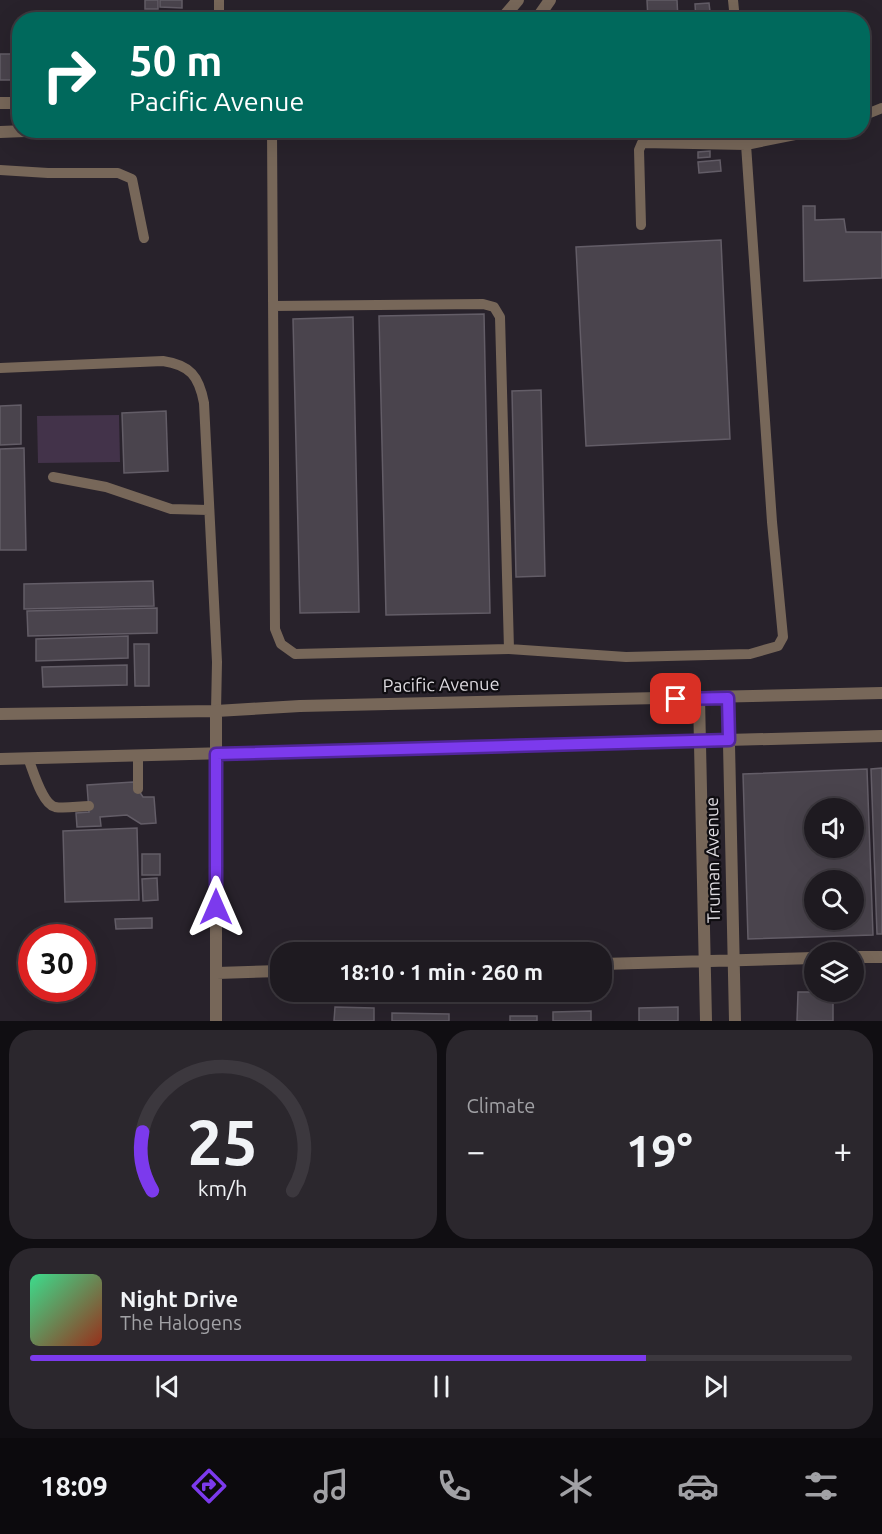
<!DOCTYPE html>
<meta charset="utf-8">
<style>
:root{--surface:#1e1a20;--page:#2b272d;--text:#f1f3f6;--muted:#a1a1a5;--line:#3c383e;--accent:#7c3aed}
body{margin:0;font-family:Ubuntu,sans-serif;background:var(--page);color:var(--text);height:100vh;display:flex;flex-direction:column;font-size:22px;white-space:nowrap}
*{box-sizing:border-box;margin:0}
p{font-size:20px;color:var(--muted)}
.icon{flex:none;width:33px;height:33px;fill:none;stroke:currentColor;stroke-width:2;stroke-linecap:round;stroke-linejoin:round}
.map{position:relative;height:1021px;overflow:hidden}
.drawer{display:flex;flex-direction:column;gap:9px;padding:9px;background:#100e12;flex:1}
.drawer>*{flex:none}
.top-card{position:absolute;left:12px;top:12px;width:858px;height:126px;border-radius:24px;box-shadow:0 6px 24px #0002,0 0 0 2px var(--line);background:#00695c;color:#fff;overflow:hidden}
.fabs{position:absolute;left:804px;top:798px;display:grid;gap:12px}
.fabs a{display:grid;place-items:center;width:60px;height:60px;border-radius:50%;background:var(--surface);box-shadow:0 6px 24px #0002,0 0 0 2px var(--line);font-size:30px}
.speed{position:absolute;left:18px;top:924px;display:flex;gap:12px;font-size:30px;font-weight:700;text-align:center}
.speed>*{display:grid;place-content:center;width:78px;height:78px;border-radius:50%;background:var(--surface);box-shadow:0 6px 24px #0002,0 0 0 2px var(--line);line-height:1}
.speed .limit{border:9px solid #d22;background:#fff;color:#111}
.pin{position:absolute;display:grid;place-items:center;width:51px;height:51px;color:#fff;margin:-26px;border-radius:12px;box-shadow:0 3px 9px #0006}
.me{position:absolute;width:66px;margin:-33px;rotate:0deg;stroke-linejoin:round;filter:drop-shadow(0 0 4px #0008)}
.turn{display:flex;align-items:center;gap:21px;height:126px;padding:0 18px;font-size:27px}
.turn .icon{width:78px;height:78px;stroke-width:2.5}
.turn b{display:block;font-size:42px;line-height:51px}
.big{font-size:45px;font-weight:700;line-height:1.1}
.drawer .tile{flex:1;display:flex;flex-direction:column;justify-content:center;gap:9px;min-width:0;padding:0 21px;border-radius:24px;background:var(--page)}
.drawer .dial{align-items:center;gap:0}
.dial svg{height:156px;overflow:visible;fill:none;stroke:var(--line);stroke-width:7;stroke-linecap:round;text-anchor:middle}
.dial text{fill:var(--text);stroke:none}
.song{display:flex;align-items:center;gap:18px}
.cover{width:72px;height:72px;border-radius:9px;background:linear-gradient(135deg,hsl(150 70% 55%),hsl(10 70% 35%))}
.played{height:6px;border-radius:3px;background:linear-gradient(90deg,var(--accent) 75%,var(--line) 75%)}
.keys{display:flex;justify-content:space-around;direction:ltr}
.heat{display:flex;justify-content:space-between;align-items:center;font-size:33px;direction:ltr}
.drawer .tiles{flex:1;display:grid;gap:9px;grid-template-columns:1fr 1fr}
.tile:last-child{grid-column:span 2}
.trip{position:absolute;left:270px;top:942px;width:342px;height:60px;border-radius:24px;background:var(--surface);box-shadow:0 6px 24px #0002,0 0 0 2px var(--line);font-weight:700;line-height:60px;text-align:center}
.dock{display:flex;height:96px;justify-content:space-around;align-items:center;background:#0c0a0d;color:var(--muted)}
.dock .icon{width:42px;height:42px}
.dock .on{color:var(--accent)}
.dock b{font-size:27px;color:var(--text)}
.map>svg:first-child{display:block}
.green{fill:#43334a}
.building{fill:#4a444d;stroke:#635d67;stroke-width:1.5;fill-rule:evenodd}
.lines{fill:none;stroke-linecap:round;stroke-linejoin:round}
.service{stroke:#776759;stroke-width:10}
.minor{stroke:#776759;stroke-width:12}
.route-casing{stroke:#51269a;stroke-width:15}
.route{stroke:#7c3aed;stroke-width:10}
.labels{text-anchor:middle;stroke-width:4.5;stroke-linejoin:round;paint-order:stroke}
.street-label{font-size:18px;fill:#dedbe0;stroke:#0f0d11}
</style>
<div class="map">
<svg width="882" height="1021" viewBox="0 0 882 1021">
<rect width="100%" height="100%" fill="#28222b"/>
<!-- green -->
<path class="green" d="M119 415 120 462 38 463 37 416Z"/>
<!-- building -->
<path class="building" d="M145 0H158V9H145Z
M160 0H182V8L160 7Z
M647 0H677L678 20H648Z
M709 3 711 20H696L695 4Z
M0 54H20V80H0Z
M710 151V157L698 158V152Z
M720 160 721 171 699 173 698 162Z
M803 206H815V220L844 219 846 232H882V278L804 281Z
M721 240 730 439 586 446 576 247Z
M484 314 490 613 386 615 379 316Z
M353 317 359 612 300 613 293 319Z
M541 390 545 576 516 577 512 391Z
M21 405V444L0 445V406Z
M166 411 168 471 124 473 122 413Z
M24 448 26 550H0V449Z
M153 581 154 606 24 609V584Z
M157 608V633L28 636 27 611Z
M128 636V658L36 661V639Z
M134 644H149V686H135Z
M127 665V685L43 687 42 667Z
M882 768V934H877L871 769Z
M867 769 873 935 748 939 743 774ZM814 808H854V848H814ZM814 880H854V920H814Z
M133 782 143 797H154L156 823 141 824 127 815 100 817 101 826 77 827 76 813 89 812 87 785Z
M137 828 139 900 65 902 63 831Z
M142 854H160V875H142Z
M157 878 158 900 143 901 142 879Z
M152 918V928L116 929 115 919Z
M798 992H833V1021H797Z
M335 1007 374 1008V1021H334Z
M678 1007V1021H639V1008Z
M591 1011V1021H553V1012Z
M392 1013 449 1014V1021H392Z
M510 1016H537V1021H510Z"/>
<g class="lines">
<!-- service -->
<path class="service" d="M733 0 735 20
M219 20V0
M862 116 882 108
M272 130 275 629 281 644 295 654 509 649 626 657 750 654 778 646 783 637 772 522 745 130
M0 170 48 173H118L132 179 144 238
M641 225 639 150 642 143 746 145 820 130
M273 306 483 304 494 307 500 317 509 649
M0 368 163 361C190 365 199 376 204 403L217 662 216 711
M53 477 106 487 171 509 208 510
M28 758C33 770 42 804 55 807 65 809 79 806 89 806
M138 789V756"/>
<!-- minor -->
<path class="minor" d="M501 20 518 0
M536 20 550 0
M0 103H20
M0 132 51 130
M699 698 706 1021
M728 698 735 1021
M216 711V1021
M0 714 216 711 300 706 882 693
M0 759 882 736
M854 957H882
M602 964 814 958
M217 973 280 971"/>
</g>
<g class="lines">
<!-- route casing -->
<g class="route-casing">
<path id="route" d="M216 907V754L729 740 728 698 676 699"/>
</g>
<!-- route -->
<use href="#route" class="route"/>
</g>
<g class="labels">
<!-- street labels -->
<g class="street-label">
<text transform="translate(441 685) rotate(-1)" y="6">Pacific Avenue</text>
<text transform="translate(713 860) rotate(-91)" y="6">Truman Avenue</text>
</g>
</g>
</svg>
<div class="fabs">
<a><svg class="icon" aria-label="sound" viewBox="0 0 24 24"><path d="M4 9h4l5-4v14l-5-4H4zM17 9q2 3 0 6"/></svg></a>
<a><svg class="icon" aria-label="search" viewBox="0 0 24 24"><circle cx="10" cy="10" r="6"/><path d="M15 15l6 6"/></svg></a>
<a><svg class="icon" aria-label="layers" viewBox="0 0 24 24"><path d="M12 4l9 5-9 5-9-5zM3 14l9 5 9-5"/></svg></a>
</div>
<div class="speed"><div class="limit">30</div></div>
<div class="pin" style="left:676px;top:699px;background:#d93025"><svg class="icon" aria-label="arrive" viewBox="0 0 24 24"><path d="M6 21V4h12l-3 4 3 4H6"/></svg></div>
<svg class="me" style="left:216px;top:907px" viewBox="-20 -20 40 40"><path d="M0-17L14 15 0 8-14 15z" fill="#7c3aed" stroke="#fff" stroke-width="4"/></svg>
<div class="trip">18:10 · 1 min · 260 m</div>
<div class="top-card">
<div class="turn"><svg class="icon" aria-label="right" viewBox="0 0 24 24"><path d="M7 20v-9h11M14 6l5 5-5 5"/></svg><div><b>50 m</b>Pacific Avenue</div></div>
</div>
</div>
<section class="drawer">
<div class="tiles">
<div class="tile dial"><svg viewBox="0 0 100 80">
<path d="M14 69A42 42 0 1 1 86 69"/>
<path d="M14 69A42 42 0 0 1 9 39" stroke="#7c3aed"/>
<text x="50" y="56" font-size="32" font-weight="700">25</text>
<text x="50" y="72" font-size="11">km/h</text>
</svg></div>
<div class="tile"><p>Climate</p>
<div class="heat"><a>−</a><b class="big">19°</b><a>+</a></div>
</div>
<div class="tile">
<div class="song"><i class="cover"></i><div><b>Night Drive</b><p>The Halogens</p></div></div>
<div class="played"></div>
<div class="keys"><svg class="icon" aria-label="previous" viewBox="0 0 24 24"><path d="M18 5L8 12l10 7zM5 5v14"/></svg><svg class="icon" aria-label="pause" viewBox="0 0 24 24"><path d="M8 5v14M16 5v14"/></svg><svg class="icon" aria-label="next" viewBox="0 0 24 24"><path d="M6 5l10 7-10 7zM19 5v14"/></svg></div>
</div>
</div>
</section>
<nav class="dock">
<b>18:09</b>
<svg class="icon on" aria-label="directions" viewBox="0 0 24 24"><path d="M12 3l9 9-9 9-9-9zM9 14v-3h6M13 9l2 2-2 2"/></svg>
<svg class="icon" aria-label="music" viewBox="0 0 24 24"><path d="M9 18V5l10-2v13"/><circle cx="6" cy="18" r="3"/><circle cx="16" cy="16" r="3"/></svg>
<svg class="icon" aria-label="phone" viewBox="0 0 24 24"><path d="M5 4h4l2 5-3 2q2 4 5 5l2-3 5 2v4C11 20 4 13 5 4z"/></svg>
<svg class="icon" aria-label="climate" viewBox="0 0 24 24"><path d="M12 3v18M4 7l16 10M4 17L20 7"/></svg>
<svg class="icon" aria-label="car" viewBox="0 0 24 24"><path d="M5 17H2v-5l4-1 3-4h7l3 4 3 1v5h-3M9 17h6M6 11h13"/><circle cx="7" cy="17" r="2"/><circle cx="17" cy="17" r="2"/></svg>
<svg class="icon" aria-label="filters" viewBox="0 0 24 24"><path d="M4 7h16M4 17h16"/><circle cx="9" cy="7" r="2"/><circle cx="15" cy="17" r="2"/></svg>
</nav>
